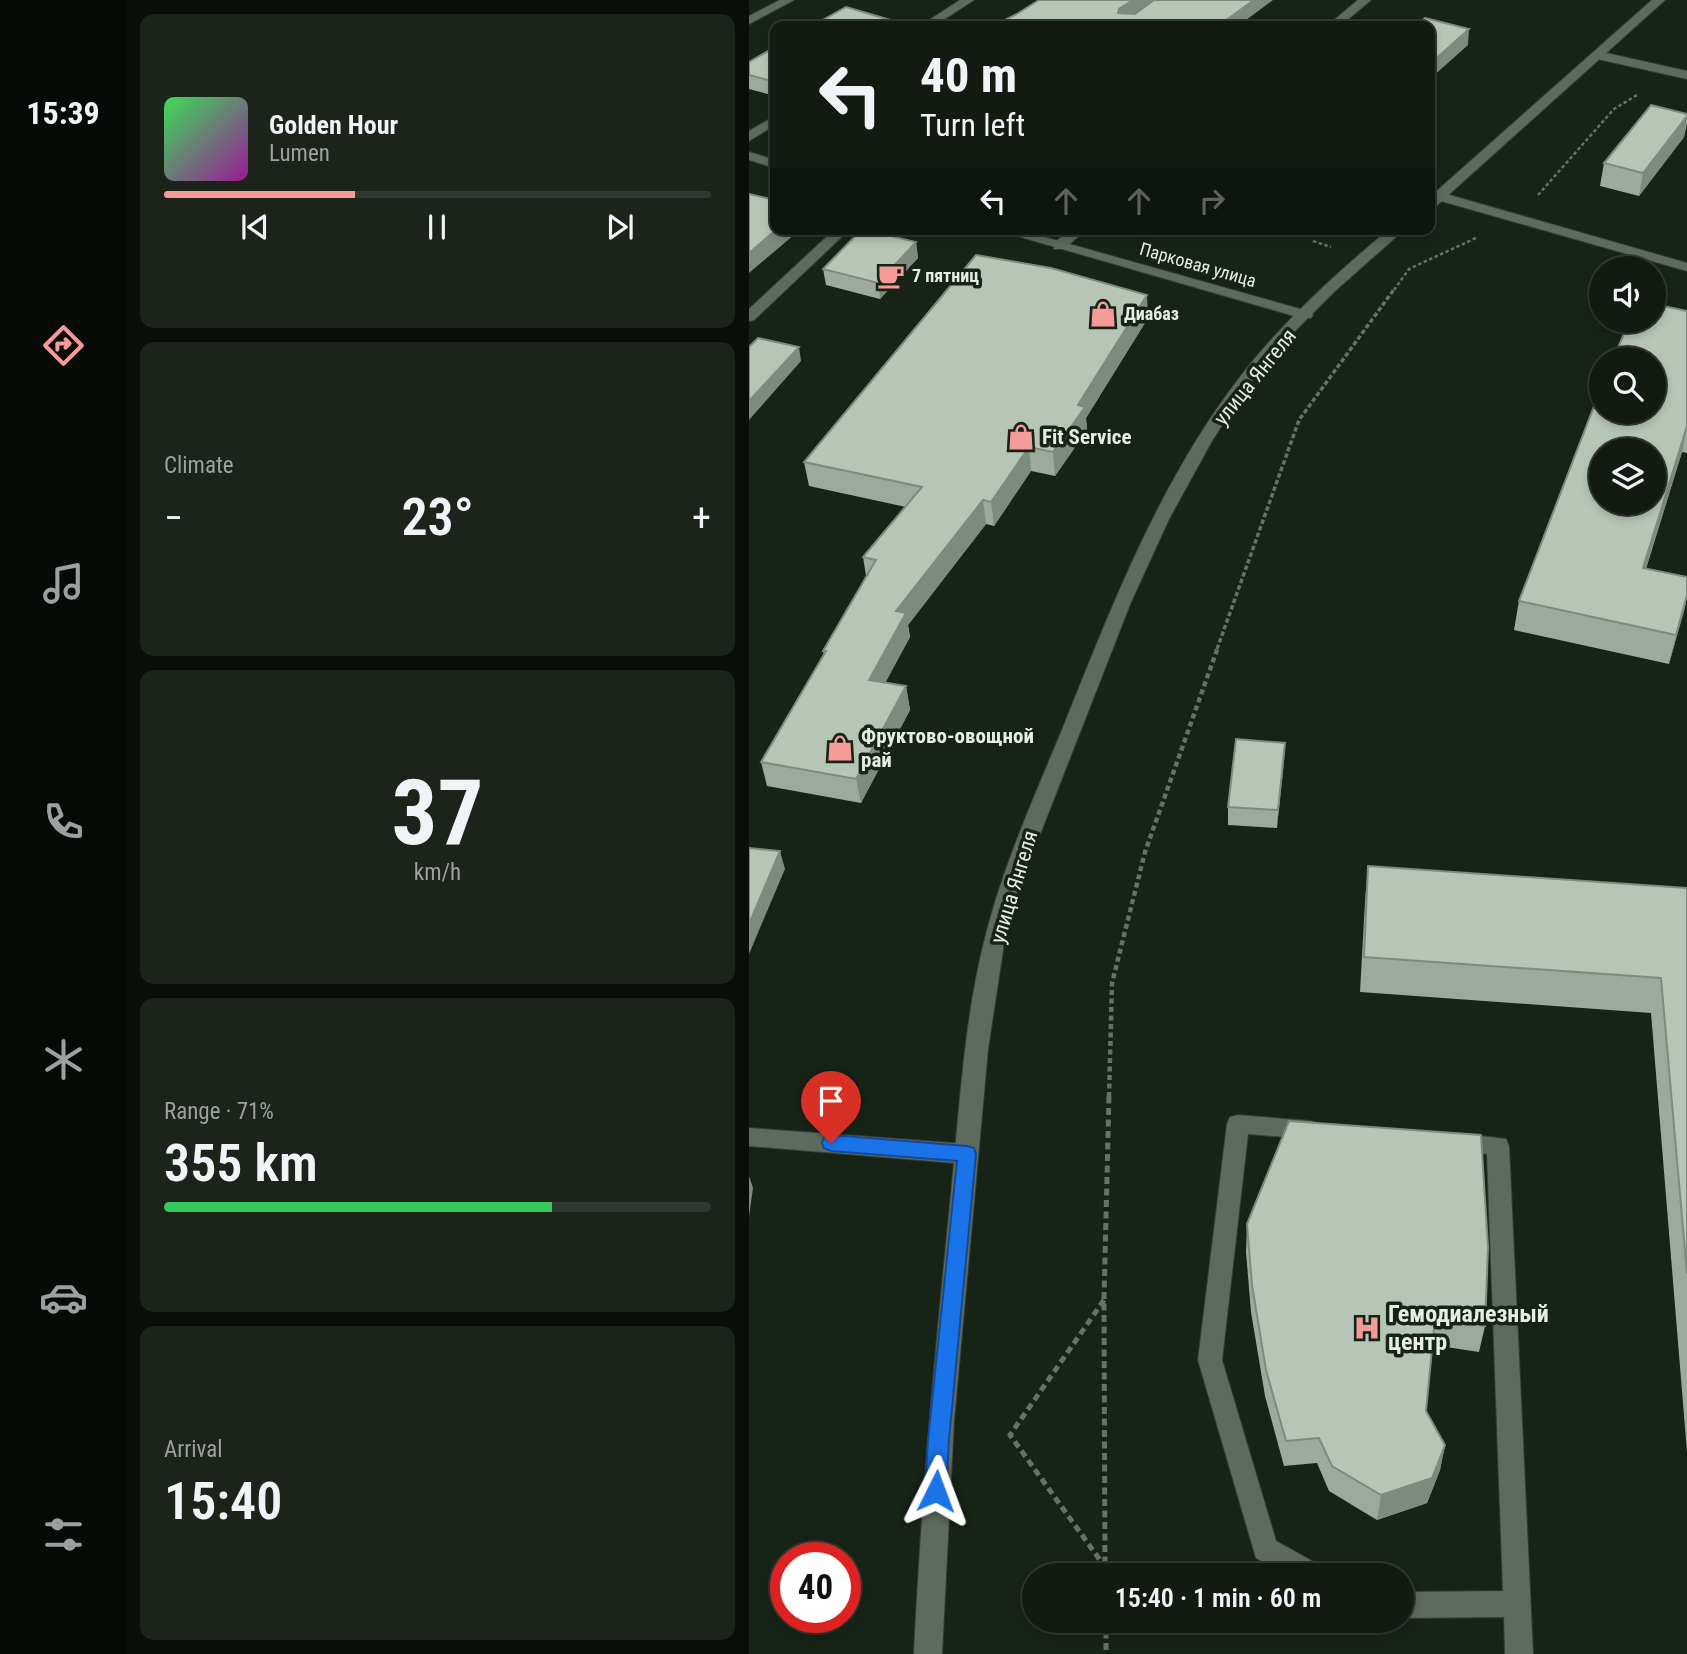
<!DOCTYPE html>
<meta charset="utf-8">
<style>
:root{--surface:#121a12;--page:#1b231b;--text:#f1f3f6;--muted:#9ca19f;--line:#313832;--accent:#f59b97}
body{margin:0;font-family:"Roboto Condensed",sans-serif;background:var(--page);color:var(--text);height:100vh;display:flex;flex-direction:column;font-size:26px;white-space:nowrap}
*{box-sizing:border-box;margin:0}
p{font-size:23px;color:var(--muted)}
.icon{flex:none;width:38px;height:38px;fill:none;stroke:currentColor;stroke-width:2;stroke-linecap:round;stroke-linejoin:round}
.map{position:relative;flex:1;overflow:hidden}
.side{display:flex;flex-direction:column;gap:14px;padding:14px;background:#0a0e0a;width:623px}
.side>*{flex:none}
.top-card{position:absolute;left:21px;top:21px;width:665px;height:214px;border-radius:14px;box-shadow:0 4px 10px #0003,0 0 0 2px var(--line);background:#121a12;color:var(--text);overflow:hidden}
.tools{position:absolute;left:840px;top:256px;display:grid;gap:14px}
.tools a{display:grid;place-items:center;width:77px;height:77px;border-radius:50%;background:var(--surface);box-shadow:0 4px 10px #0003,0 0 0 2px var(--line);font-size:35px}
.speed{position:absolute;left:21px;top:1542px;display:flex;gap:14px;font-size:35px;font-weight:700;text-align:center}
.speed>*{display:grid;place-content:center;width:91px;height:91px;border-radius:50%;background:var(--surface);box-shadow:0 4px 10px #0003,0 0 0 2px var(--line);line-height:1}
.speed .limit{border:10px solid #d22;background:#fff;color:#111}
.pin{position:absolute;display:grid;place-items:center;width:60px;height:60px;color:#fff;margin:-72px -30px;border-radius:50% 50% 50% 0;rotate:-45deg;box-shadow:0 0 7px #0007}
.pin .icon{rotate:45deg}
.me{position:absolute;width:77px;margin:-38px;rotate:3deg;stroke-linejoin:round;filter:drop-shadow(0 0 5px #0008)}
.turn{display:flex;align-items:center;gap:24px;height:147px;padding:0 35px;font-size:32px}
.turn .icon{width:91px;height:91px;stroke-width:2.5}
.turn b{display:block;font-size:49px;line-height:60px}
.lanes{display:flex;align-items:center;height:66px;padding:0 35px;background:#0003;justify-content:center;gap:35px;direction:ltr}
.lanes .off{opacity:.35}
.big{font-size:52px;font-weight:600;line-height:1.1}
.side .card{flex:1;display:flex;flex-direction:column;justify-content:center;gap:10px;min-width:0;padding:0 24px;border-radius:14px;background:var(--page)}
.side .dial{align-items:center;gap:0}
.dial b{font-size:91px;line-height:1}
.song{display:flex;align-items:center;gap:21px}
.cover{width:84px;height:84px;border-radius:10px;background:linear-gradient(135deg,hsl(130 70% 55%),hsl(300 70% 35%))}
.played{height:7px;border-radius:4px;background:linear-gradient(90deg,var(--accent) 35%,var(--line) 35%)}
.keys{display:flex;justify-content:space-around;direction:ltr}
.heat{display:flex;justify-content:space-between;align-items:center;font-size:38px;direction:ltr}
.charge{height:10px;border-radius:5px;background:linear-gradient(90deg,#34c759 71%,var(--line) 0)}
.trip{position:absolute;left:273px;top:1563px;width:392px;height:70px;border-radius:35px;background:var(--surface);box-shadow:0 4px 10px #0003,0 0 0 2px var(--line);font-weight:600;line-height:70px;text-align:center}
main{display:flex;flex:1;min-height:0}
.menu{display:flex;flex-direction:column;width:126px;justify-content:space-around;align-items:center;background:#070a07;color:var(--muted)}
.menu .icon{width:49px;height:49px}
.menu .on{color:var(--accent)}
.menu b{font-size:32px;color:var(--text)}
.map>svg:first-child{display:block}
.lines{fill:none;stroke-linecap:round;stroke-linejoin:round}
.service-casing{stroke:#363e36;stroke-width:2}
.minor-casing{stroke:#363e36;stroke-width:2}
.tertiary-casing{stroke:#363e36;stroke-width:2}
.path-far3{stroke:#677167;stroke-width:2.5;stroke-dasharray:3.5 2.5;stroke-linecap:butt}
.path-far2{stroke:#677167;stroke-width:3.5;stroke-dasharray:4.5 2.5;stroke-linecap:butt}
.path-far1{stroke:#677167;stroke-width:4.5;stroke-dasharray:5 3.5;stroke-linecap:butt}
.path{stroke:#677167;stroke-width:5;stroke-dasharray:7 4.5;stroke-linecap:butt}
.service{fill:#5d6a5d;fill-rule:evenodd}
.minor{fill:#5d6a5d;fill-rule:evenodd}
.tertiary{fill:#5d6a5d;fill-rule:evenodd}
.wall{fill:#9da99d}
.shaded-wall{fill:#7f8a7f}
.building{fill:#b6c5b6;stroke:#7f8a7f;stroke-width:2;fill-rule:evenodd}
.route{fill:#1a73e8;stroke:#114b97;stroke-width:2}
.labels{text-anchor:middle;stroke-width:7;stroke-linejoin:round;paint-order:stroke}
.far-street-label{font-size:18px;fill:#e5ede5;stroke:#182318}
.far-poi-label{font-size:18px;font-weight:bold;fill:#e5ede5;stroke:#182318;text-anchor:start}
.street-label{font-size:21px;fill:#e5ede5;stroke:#182318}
.poi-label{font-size:21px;font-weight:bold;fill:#e5ede5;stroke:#182318;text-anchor:start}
.near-poi-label{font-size:24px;font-weight:bold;fill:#e5ede5;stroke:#182318;text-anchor:start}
</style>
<main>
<nav class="menu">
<b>15:39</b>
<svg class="icon on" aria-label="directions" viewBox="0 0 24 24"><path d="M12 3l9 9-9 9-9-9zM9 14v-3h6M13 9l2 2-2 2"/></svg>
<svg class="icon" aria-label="music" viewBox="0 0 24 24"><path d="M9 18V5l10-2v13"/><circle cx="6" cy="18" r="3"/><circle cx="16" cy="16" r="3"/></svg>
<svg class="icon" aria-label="phone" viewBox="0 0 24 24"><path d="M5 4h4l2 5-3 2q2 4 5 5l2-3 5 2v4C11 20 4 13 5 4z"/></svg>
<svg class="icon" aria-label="climate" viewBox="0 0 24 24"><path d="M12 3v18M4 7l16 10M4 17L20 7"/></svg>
<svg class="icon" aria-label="car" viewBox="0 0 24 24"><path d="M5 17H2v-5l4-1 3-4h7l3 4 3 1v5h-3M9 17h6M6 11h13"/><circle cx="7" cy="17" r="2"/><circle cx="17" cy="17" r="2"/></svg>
<svg class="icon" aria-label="filters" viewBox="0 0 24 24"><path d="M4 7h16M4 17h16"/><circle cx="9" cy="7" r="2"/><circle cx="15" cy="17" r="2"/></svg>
</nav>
<section class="side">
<div class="card">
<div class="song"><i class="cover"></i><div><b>Golden Hour</b><p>Lumen</p></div></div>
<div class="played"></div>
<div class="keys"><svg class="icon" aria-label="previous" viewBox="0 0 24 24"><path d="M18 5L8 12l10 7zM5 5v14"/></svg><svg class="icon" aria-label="pause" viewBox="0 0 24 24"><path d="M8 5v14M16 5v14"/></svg><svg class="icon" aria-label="next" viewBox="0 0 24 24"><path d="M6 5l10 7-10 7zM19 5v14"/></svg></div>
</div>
<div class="card"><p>Climate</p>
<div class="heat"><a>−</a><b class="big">23°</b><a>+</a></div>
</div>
<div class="card dial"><b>37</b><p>km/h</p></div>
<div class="card"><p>Range · 71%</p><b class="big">355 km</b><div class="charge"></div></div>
<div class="card"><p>Arrival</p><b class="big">15:40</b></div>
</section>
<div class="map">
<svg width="938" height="1654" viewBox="0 0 938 1654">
<rect width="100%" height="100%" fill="#182318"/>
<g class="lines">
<!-- service casing -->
<g class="service-casing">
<path id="service" d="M211 0H225L185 26H171Z
M609 0H622L591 26H578Z
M26 116V125L0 141V131Z
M690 192 938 263V271L685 199V193Z
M322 229H338L315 249H305V243Z
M489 1115 561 1121 569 1123 572 1130 569 1137 561 1139 499 1134 473 1360 527 1541 572 1566 576 1575H537L507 1558 449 1360 478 1124 481 1117Z
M706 1133 757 1139 760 1146 784 1654H756L755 1617 653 1618V1592L754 1591 738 1154 698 1149 695 1142 698 1135Z"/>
</g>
<!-- minor casing -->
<g class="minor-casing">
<path id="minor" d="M31 0H45L0 24V16Z
M848 51 938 71V79L844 58 842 55Z
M0 152 26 160V168L0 160Z
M86 229H101L5 320 0 321V309Z
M244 229H267L562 312 564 315 562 318H552Z
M0 1128 218 1144 226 1147 229 1154 226 1161 218 1164 0 1146Z"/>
</g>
<!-- tertiary casing -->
<g class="tertiary-casing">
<path id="tertiary" d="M903 0H916L686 207 681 208V197Z
M640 229H656L586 291 542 335 503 381 464 439 420 519 382 602 270 888 255 944 239 1049 205 1421 193 1654H165C172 1504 186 1354 201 1204 210 1117 214 1027 235 942 253 868 284 800 313 730 362 608 410 482 491 377 534 321 587 274 640 229Z"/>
</g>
<!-- path-far3 -->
<path class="path-far3" d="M789 195 865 109 888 95
M564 241 582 247
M645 290 660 269 729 237"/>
<!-- path-far2 -->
<path class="path-far2" d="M468 649 550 420 646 288"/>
<!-- path-far1 -->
<path class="path-far1" d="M360 1097 363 983 396 852 469 647"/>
<!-- path -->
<path class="path" d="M355 1300 261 1435 356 1567
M356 1575 355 1299 360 1095
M357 1620V1654"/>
<!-- service -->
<use href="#service" class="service"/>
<!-- minor -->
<use href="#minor" class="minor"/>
<!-- tertiary -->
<use href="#tertiary" class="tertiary"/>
</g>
<!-- wall -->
<path class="wall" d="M26 47V96L0 89V62Z
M938 114V123L935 137 890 196 851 186 855 163Z
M167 242 169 258 131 299 77 285 74 269Z
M938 311V453L933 452 897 569 938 577V597L920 664 765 630 770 601Z
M399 318 337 418 338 430 306 476 282 471 245 526 237 524 159 625 161 637 136 682 157 686 161 710 112 803 18 786 12 762 75 655 74 651 117 576 114 557 157 507 60 486 55 462Z
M536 743 528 828 479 825V807Z
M619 866 938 888V1452L902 1013 611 992 616 902Z
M498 1224 736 1326 730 1352 684 1345 677 1411 696 1445 691 1470 678 1503 628 1520 580 1491 568 1463 535 1466 516 1396 502 1312 497 1252Z"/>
<!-- shaded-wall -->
<path class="shaded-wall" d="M384 0H405L370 24V9Z
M505 0H524L489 26H469Z
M720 29 719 45 681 79V64Z
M938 116 935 137 890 196 894 173Z
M28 229H52L0 273V253Z
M167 242 169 258 131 299 129 283Z
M398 295 399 318 337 418 338 430 306 476 304 452 329 405Z
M50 347 52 361 0 420V401Z
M938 426 933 452 888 597 894 568Z
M280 447 282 471 245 526 242 502Z
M234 500 237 524 159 625 161 637 125 704 120 680 147 611Z
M938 595 936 608 920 664 927 635Z
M157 686 161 710 112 803 107 779Z
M536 743 535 761 528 828 529 810Z
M31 851 36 869 0 954V924Z
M0 1176 4 1188 0 1217Z
M696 1445 691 1470 678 1503 628 1520 632 1495Z"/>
<!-- building -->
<path class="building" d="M290 0H384L370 9 369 13 386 14 405 0H505L469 26H244L268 14Z
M97 7 162 26H63Z
M676 18 720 29 681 64V26H667Z
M26 47V82L0 75V62Z
M902 105 938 114V116L894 173 855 163Z
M0 194 26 200V229H28L0 253Z
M113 229 167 242 129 283 74 269Z
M227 255 302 268 398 295 329 405 336 407 304 452 280 447 242 502 234 500 147 611 157 613 120 680 157 686 107 779 12 762 77 651H74L127 560 114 557 173 487 55 462Z
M905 304 938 311V426L894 568 938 577V595L927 635 770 601 852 388V411H905V359H864L881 320H905ZM852 450H905V502H852Z
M9 338 50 347 0 401V347Z
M487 739 536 743 529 810 479 807Z
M0 848 31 851 0 924Z
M619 866 938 888V1274L912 978 615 957Z
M540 1121 732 1135 739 1247 736 1326 686 1318 677 1411 696 1445 683 1478 632 1495 583 1466 570 1438 537 1441 517 1370 503 1285 498 1224Z"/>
<!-- route -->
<path class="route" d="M82 1135 218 1146 225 1148 227 1154 200 1440 197 1491 194 1498 187 1502 179 1498 176 1491 179 1440 208 1161 82 1151 75 1148 73 1143 75 1137Z"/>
<!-- icons -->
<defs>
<g id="cafe-bare" transform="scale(2.1)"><path d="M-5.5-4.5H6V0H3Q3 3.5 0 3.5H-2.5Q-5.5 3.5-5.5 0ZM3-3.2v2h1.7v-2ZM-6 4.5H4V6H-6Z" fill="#f59b97" stroke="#182318" stroke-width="2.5" paint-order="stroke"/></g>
<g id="shop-bare" transform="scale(2.1)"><path d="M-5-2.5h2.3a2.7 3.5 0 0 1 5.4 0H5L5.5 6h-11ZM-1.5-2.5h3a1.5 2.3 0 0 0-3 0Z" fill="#f59b97" stroke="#182318" stroke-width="2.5" paint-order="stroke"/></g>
<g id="hospital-bare" transform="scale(2.1)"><path d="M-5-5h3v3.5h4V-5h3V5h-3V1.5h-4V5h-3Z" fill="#f59b97" stroke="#182318" stroke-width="2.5" paint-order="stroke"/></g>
</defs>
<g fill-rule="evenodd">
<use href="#cafe-bare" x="142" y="276"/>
<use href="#shop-bare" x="354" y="314"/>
<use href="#shop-bare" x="272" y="437"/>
<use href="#shop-bare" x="91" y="748"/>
<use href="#hospital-bare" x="618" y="1328"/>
</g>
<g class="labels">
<!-- far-street labels -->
<g class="far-street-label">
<text transform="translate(449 265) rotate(16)" y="6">Парковая улица</text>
</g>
<!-- far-poi labels -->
<g class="far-poi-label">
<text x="163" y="282">7 пятниц</text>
<text x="375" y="320">Диабаз</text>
</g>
<!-- street labels -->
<g class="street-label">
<text transform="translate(506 377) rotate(-51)" y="7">улица Янгеля</text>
<text transform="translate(265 887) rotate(-73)" y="7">улица Янгеля</text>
</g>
<!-- poi labels -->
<g class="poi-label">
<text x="293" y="444">Fit Service</text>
<text x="112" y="743">Фруктово-овощной<tspan x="112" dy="24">рай</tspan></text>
</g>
<!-- near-poi labels -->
<g class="near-poi-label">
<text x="639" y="1322">Гемодиалезный<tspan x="639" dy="28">центр</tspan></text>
</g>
</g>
</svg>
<div class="tools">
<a><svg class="icon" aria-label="sound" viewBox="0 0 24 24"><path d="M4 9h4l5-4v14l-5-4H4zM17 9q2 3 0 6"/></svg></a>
<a><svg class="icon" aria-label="search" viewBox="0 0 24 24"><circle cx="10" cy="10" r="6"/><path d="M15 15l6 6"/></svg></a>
<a><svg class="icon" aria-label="layers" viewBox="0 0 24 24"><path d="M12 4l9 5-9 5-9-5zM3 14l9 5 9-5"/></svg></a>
</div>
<div class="speed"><div class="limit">40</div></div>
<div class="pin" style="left:82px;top:1143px;background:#d93025"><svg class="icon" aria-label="arrive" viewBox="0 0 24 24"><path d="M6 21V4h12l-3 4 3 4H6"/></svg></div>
<svg class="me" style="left:187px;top:1491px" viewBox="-20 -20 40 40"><path d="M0-17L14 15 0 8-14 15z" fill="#1a73e8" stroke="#fff" stroke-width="4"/></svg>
<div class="trip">15:40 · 1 min · 60 m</div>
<div class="top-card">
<div class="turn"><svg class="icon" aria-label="left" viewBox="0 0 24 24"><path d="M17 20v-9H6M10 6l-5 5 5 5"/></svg><div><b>40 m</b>Turn left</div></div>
<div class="lanes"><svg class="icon" aria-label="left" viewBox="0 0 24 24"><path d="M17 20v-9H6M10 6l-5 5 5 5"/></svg><svg class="icon off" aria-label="ahead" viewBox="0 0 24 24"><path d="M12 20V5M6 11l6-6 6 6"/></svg><svg class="icon off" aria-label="ahead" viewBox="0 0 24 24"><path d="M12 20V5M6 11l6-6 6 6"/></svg><svg class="icon off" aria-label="right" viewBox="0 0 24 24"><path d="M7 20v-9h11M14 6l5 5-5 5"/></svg></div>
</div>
</div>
</main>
